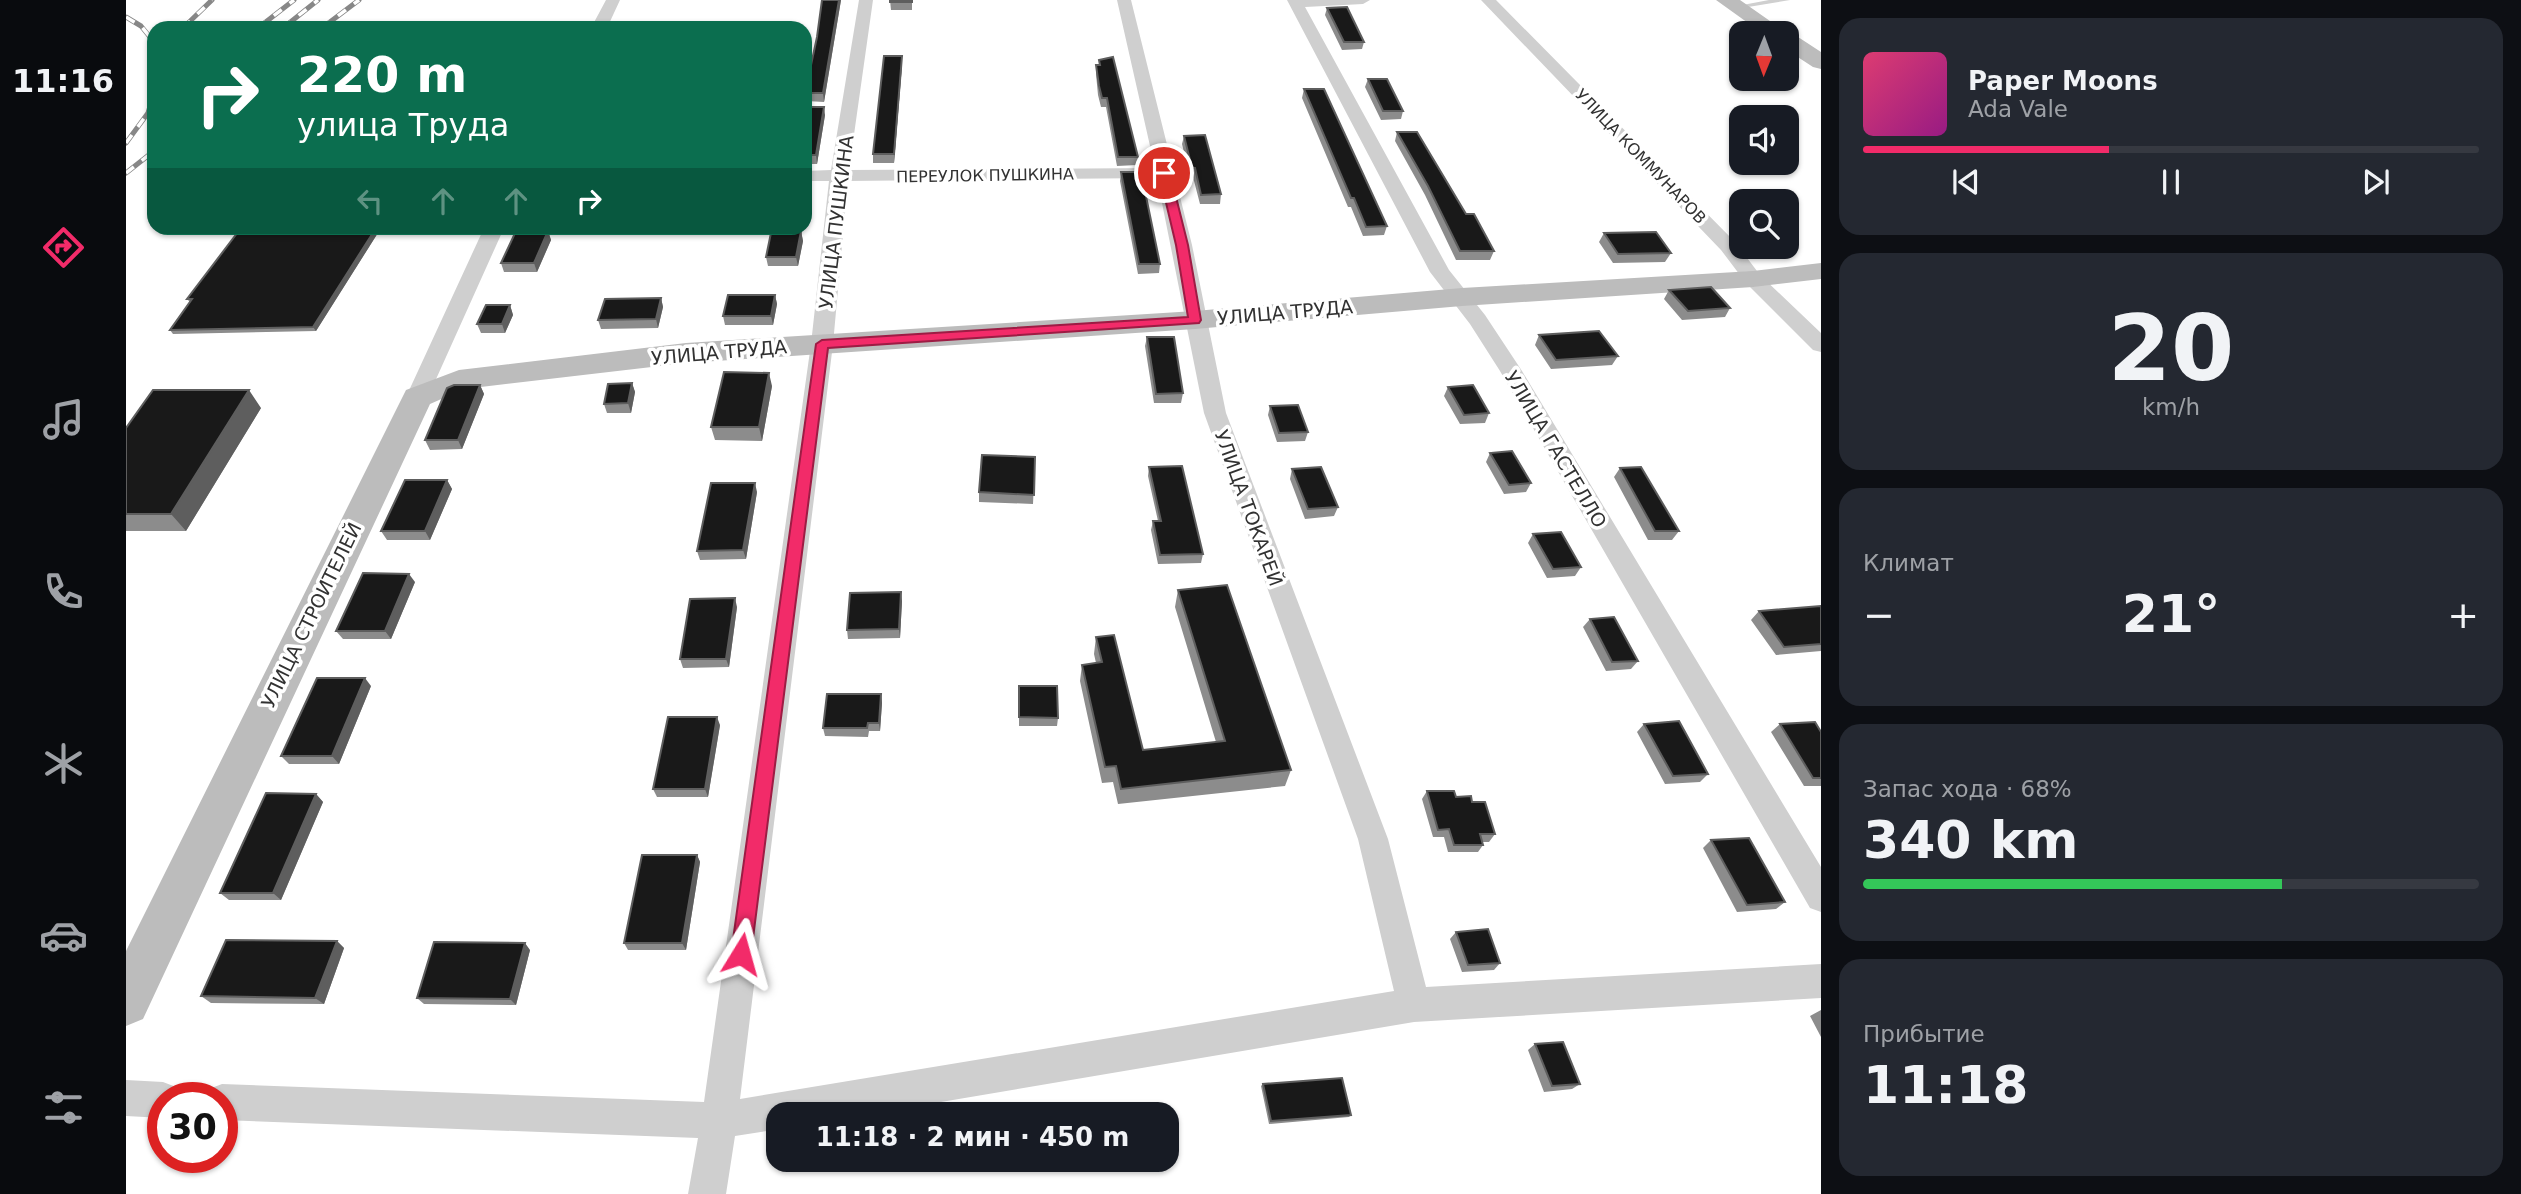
<!DOCTYPE html>
<html lang="ru">
<meta charset="utf-8">
<style>
:root{--surface:#171b24;--page:#242831;--text:#f1f3f6;--muted:#9ea1a6;--line:#363941;--accent:#f22b69}
body{margin:0;font-family:"DejaVu Sans",sans-serif;background:var(--page);color:var(--text);height:100vh;display:flex;flex-direction:column;font-size:26px;white-space:nowrap}
*{box-sizing:border-box;margin:0}
p{font-size:23px;color:var(--muted)}
.icon{flex:none;width:38px;height:38px;fill:none;stroke:currentColor;stroke-width:2;stroke-linecap:round;stroke-linejoin:round}
.map{position:relative;flex:1;overflow:hidden}
.side{display:flex;flex-direction:column;gap:18px;padding:18px;background:#0d0f14;width:700px}
.side>*{flex:none}
.hud{position:absolute;left:21px;top:21px;width:665px;height:214px;border-radius:21px;box-shadow:0 2px 5px #0004;background:#0b6e4f;color:#fff;overflow:hidden}
.needle{width:46px;rotate:181deg}
.tools{position:absolute;left:1603px;top:21px;display:grid;gap:14px}
.tools a{display:grid;place-items:center;width:70px;height:70px;border-radius:14px;background:var(--surface);box-shadow:0 2px 5px #0004;font-size:35px}
.speed{position:absolute;left:21px;top:1082px;display:flex;gap:14px;font-size:35px;font-weight:700;text-align:center}
.speed>*{display:grid;place-content:center;width:91px;height:91px;border-radius:50%;background:var(--surface);box-shadow:0 2px 5px #0004;line-height:1}
.speed .limit{border:10px solid #d22;background:#fff;color:#111}
.pin{position:absolute;display:grid;place-items:center;width:60px;height:60px;color:#fff;margin:-30px;border:4px solid #fff;border-radius:50%;box-shadow:0 2px 7px #0007}
.me{position:absolute;width:77px;margin:-38px;rotate:8deg;stroke-linejoin:round;filter:drop-shadow(0 0 5px #0008)}
.turn{display:flex;align-items:center;gap:24px;height:147px;padding:0 35px;font-size:32px}
.turn .icon{width:91px;height:91px;stroke-width:2.5}
.turn b{display:block;font-size:49px;line-height:60px}
.lanes{display:flex;align-items:center;height:66px;padding:0 35px;background:#0003;justify-content:center;gap:35px;direction:ltr}
.lanes .off{opacity:.35}
.big{font-size:52px;font-weight:700;line-height:1.1}
.side .card{flex:1;display:flex;flex-direction:column;justify-content:center;gap:10px;min-width:0;padding:0 24px;border-radius:21px;background:var(--page)}
.side .dial{align-items:center;gap:0}
.dial b{font-size:91px;line-height:1}
.song{display:flex;align-items:center;gap:21px}
.cover{width:84px;height:84px;border-radius:10px;background:linear-gradient(135deg,hsl(340 70% 55%),hsl(310 70% 35%))}
.played{height:7px;border-radius:4px;background:linear-gradient(90deg,var(--accent) 40%,var(--line) 40%)}
.keys{display:flex;justify-content:space-around;direction:ltr}
.heat{display:flex;justify-content:space-between;align-items:center;font-size:38px;direction:ltr}
.charge{height:10px;border-radius:5px;background:linear-gradient(90deg,#34c759 68%,var(--line) 0)}
.trip{position:absolute;left:640px;top:1102px;width:413px;height:70px;border-radius:21px;background:var(--surface);box-shadow:0 2px 5px #0004;font-weight:700;line-height:70px;text-align:center}
main{display:flex;flex:1;min-height:0}
.tab-bar{display:flex;flex-direction:column;width:126px;justify-content:space-around;align-items:center;background:#090b0e;color:var(--muted)}
.tab-bar .icon{width:49px;height:49px}
.tab-bar .current{color:var(--accent)}
.tab-bar b{font-size:32px;color:var(--text)}
.map>svg:first-child{display:block}
.lines{fill:none;stroke-linecap:round;stroke-linejoin:round}
.lane{fill:#cfcfcf;fill-rule:evenodd}
.street{fill:#cfcfcf;fill-rule:evenodd}
.secondary{fill:#bcbcbc;fill-rule:evenodd}
.rail-casing{stroke:#878787;stroke-width:5}
.rail{stroke:#fff;stroke-width:3.5;stroke-dasharray:10;stroke-linecap:butt}
.wall{fill:#8c8c8c}
.shaded-wall{fill:#5e5e5e}
.building{fill:#191919;stroke:#5e5e5e;stroke-width:2}
.route{fill:#f22b69;stroke:#9d1c44;stroke-width:2}
.labels{text-anchor:middle;stroke-width:7;stroke-linejoin:round;paint-order:stroke}
.far-street-label{font-size:16px;fill:#323232;stroke:#fff}
.street-label{font-size:19px;fill:#323232;stroke:#fff}
</style>
<main>
<nav class="tab-bar">
<b>11:16</b>
<svg class="icon current" aria-label="directions" viewBox="0 0 24 24"><path d="M12 3l9 9-9 9-9-9zM9 14v-3h6M13 9l2 2-2 2"/></svg>
<svg class="icon" aria-label="music" viewBox="0 0 24 24"><path d="M9 18V5l10-2v13"/><circle cx="6" cy="18" r="3"/><circle cx="16" cy="16" r="3"/></svg>
<svg class="icon" aria-label="phone" viewBox="0 0 24 24"><path d="M5 4h4l2 5-3 2q2 4 5 5l2-3 5 2v4C11 20 4 13 5 4z"/></svg>
<svg class="icon" aria-label="climate" viewBox="0 0 24 24"><path d="M12 3v18M4 7l16 10M4 17L20 7"/></svg>
<svg class="icon" aria-label="car" viewBox="0 0 24 24"><path d="M5 17H2v-5l4-1 3-4h7l3 4 3 1v5h-3M9 17h6M6 11h13"/><circle cx="7" cy="17" r="2"/><circle cx="17" cy="17" r="2"/></svg>
<svg class="icon" aria-label="filters" viewBox="0 0 24 24"><path d="M4 7h16M4 17h16"/><circle cx="9" cy="7" r="2"/><circle cx="15" cy="17" r="2"/></svg>
</nav>
<div class="map">
<svg width="1695" height="1194" viewBox="0 0 1695 1194">
<rect width="100%" height="100%" fill="#fff"/>
<g class="lines">
<!-- lane -->
<path class="lane" d="M1643 0H1664L1610 9 1606 7Z"/>
<!-- street -->
<path class="street" d="M480 0H494L481 28H465Z
M733 0H747L723 170 1029 168 991 0H1005L1066 245 1100 413 1262 839 1300 987 1695 964V998L1288 1022 738 1115H653V1129L609 1136 600 1194H562L572 1138 96 1120V1097H80L83 1089 96 1084 578 1102 685 344 703 181H679V171L705 170ZM1031 178 1078 413 1232 839 1268 991 614 1099 707 344 722 181Z
M1161 0H1244L1237 4 1179 7 1323 270 1359 315 1396 371 1695 867V912L1684 908 1374 371 1344 324 1304 272Z
M1355 0H1370L1609 242 1634 275 1695 333V352L1687 350 1620 283 1595 250Z
M358 228H378L302 397 299 402 291 404 283 402 280 397Z
M0 1080 37 1082 50 1087 54 1097H37V1118L0 1116Z"/>
<!-- secondary -->
<path class="secondary" d="M1590 0H1614L1661 33H1636Z
M1661 34 1669 35 1695 52V69L1687 67 1661 50Z
M1695 263V279L1627 287 1336 306 1069 329 560 363 338 389 304 404 17 1019 0 1026V951L280 390 333 370 560 343 1069 311 1336 288 1627 271Z"/>
<!-- rail casing -->
<g class="rail-casing">
<path id="rail" d="M0 17 15 26 28 42
M57 28 86 0
M132 28 168 0
M157 28 192 0
M196 28 233 0
M0 143 22 113 28 93
M0 173 28 151"/>
</g>
<!-- rail -->
<use href="#rail" class="rail"/>
</g>
<!-- wall -->
<path class="wall" d="M696 0H715L698 102 680 101 679 93 691 37Z
M764 0H786V10H765Z
M1201 8 1238 42 1236 49 1216 50 1199 15Z
M776 56V65L768 163H747V154Z
M973 60 1012 157 1011 165 991 166 980 107H975L972 95 970 74V65H973Z
M1242 79 1277 111 1275 119 1255 120 1239 87Z
M1178 89 1261 226 1258 235 1237 236 1225 207H1222L1176 98Z
M679 107 699 115 691 164H679Z
M1271 132 1340 214 1368 251 1364 260H1330L1299 195 1269 141Z
M1058 136 1095 194 1094 204H1074L1067 177H1064L1056 144Z
M995 172 1034 264 1033 273 1012 274 994 181Z
M255 228 190 331 47 334 44 330 64 302 61 299Z
M422 231 425 240 411 272H378L375 263Z
M667 231H675L677 241 672 266H642L640 257Z
M1478 233 1545 253 1539 262 1487 263 1473 242Z
M1543 290 1604 308 1599 317 1556 320 1538 299Z
M649 295 651 304 647 325H599L597 316Z
M535 298 537 307 532 328 475 329 472 320Z
M384 305 387 315 379 333H355L351 324Z
M1413 335 1492 356 1486 365 1425 369 1409 345Z
M1021 337 1057 393 1055 403H1028L1019 346Z
M506 383 509 392 505 413H481L478 404Z
M354 385 358 394 336 449 304 450 299 440Z
M646 386 636 441 589 440 585 427Z
M1322 387 1363 413 1359 423 1334 424 1318 396Z
M1144 406 1182 432 1179 441 1151 442 1142 415Z
M135 408 60 531H0V428Z
M1364 453 1405 483 1400 492 1378 494 1360 462Z
M909 457 907 504 853 502V492Z
M1023 467 1077 554 1075 563 1032 564 1025 530 1027 521H1032L1022 476Z
M1494 468 1553 531 1546 540H1522L1488 477Z
M1166 469 1212 507 1208 516 1179 519 1164 479Z
M321 480 326 489 304 540H261L255 531Z
M631 492 620 559 574 560 571 551Z
M1407 534 1455 567 1449 576 1421 578 1402 543Z
M289 582 265 639H217L210 631Z
M1052 590 1165 770 1159 786 992 804 987 782 976 783 954 681 956 665 970 663 968 654 970 637 1017 750 1090 742 1049 607Z
M776 601 774 638 722 639 721 630Z
M1695 606V651L1650 655 1625 620 1633 611Z
M611 607 603 667 557 668 554 659Z
M1464 619 1512 661 1505 669 1480 671 1457 627Z
M245 686 213 764H163L155 756Z
M893 686 932 718 931 726H893Z
M755 694 756 703 754 731H743L742 737 699 736 697 728Z
M1518 724 1582 774 1574 782 1539 784 1511 732Z
M1654 724 1695 732V786H1678L1645 732Z
M594 725 582 797H531L527 789Z
M1301 791 1330 797 1346 802 1369 834 1363 842H1356L1357 845 1352 852H1322L1318 837H1307L1296 799Z
M190 794 197 802 155 900H103L94 893Z
M1585 840 1659 902 1650 909 1611 912 1577 848Z
M571 855 574 862 560 950H502L498 943Z
M1330 932 1374 963 1368 970 1336 972 1324 939Z
M211 941 218 948 198 1004 85 1003 75 996Z
M404 950 390 1005 298 1004 291 998Z
M1695 1010V1037L1684 1016Z
M1409 1044 1454 1084 1446 1089 1418 1092 1402 1050Z
M1137 1084 1225 1115 1223 1117 1143 1124 1135 1086Z"/>
<!-- shaded-wall -->
<path class="shaded-wall" d="M713 0H715L698 102 697 93Z
M776 56V65L768 163V154Z
M698 107 699 115 691 164 690 155Z
M250 228H255L190 331 187 327Z
M422 231 425 240 411 272 408 263Z
M675 231 677 241 672 266 670 257Z
M649 295 651 304 647 325 645 316Z
M535 298 537 307 532 328 530 319Z
M384 305 387 315 379 333 376 324Z
M643 373 646 386 636 441 633 427Z
M506 383 509 392 505 413 502 403Z
M354 385 358 394 336 449 332 440Z
M123 390 135 408 60 531 45 514Z
M321 480 326 489 304 540 299 531Z
M629 483 631 492 620 559 617 550Z
M283 574 289 582 265 639 259 631Z
M775 592 776 601 774 638 773 629Z
M609 598 611 607 603 667 600 659Z
M239 678 245 686 213 764 206 756Z
M755 694 756 703 754 731 753 723Z
M591 717 594 725 582 797 579 789Z
M190 794 197 802 155 900 147 893Z
M571 855 574 862 560 950 556 943Z
M211 941 218 948 198 1004 189 998Z
M399 943 404 950 390 1005 384 999Z"/>
<!-- building -->
<path class="building" d="M696 0H713L697 93H679L691 37Z
M764 0H786V2H764Z
M1221 7 1238 42H1218L1201 8Z
M758 56H776L768 154H747Z
M987 57 1012 157H992L981 98H976L973 86 970 65H974L973 60Z
M1242 79H1261L1277 111H1257Z
M1178 89H1198L1261 226 1240 227 1228 198H1225Z
M679 107H698L690 155H679Z
M1271 132H1291L1340 214H1348L1368 251H1334L1302 186Z
M1079 135 1095 194 1075 195 1069 168H1066L1058 136Z
M995 172H1015L1034 264H1013Z
M115 228H250L187 327 44 330 66 299H61Z
M646 228H665L664 231H675L670 257H640Z
M390 231H422L408 263H375Z
M1530 232 1545 253 1492 254 1478 233Z
M1585 287 1604 308 1562 311 1543 290Z
M602 295H649L645 316H597Z
M535 298 530 319 472 320 479 299Z
M360 305H384L376 324H351Z
M1473 331 1492 356 1430 360 1413 335Z
M1021 337H1048L1057 393 1030 394Z
M598 372 643 373 633 427H585Z
M506 383 502 403 478 404 482 384Z
M328 385H354L332 440H299L321 388Z
M1347 385 1363 413 1338 415 1322 387Z
M27 390H123L45 514H0V428Z
M1172 405 1182 432 1153 433 1144 406Z
M1386 451 1405 483 1383 485 1364 453Z
M856 455 909 457 908 495 853 492Z
M1056 466 1077 554 1034 555 1027 521H1035L1023 467Z
M1195 467 1212 507 1182 509 1166 469Z
M1515 467 1553 531H1529L1494 468Z
M279 480H321L299 531H255Z
M585 483H629L617 550 571 551Z
M1435 532 1455 567 1427 569 1407 534Z
M237 573 283 574 259 631H210Z
M1101 585 1165 770 995 789 990 766 979 767 956 665 976 662 970 637 988 635 1017 750 1099 741 1052 590Z
M775 592 773 629 721 630 724 593Z
M609 598 600 659H554L564 599Z
M1695 606V644L1658 647 1633 611Z
M1488 617 1512 661 1486 662 1464 619Z
M191 678H239L206 756H155Z
M893 686H931L932 718 893 717Z
M701 694H755L753 723H742L741 728H697Z
M542 717H591L579 789H527Z
M1553 721 1582 774 1547 776 1518 724Z
M1689 722 1695 732V778H1687L1654 724Z
M1301 791H1328L1330 797 1345 796 1346 802H1359L1369 834H1354L1357 845H1328L1323 829 1312 830Z
M140 793 190 794 147 893H94Z
M1623 838 1659 902 1621 905 1585 840Z
M516 855H571L556 943H498Z
M1362 929 1374 963 1342 965 1330 932Z
M100 940 211 941 189 998 75 996Z
M308 942 399 943 384 999 291 998Z
M1437 1042 1454 1084 1426 1086 1409 1044Z
M1216 1078 1225 1115 1145 1121 1137 1084Z"/>
<!-- route -->
<path class="route" d="M1038 170 1044 173 1062 245 1075 320 1073 323 702 348 625 954 622 961 615 964 608 961 605 954 690 344 696 340 1062 317 1050 245 1033 173Z"/>
<g class="labels">
<!-- far-street labels -->
<g class="far-street-label">
<text transform="translate(1515 156) rotate(46)" y="6">УЛИЦА КОММУНАРОВ</text>
<text transform="translate(859 175) rotate(-1)" y="6">ПЕРЕУЛОК ПУШКИНА</text>
</g>
<!-- street labels -->
<g class="street-label">
<text transform="translate(710 222) rotate(-83)" y="7">УЛИЦА ПУШКИНА</text>
<text transform="translate(1159 312) rotate(-5)" y="7">УЛИЦА ТРУДА</text>
<text transform="translate(593 352) rotate(-5)" y="7">УЛИЦА ТРУДА</text>
<text transform="translate(1430 449) rotate(59)" y="7">УЛИЦА ГАСТЕЛЛО</text>
<text transform="translate(1123 508) rotate(70)" y="7">УЛИЦА ТОКАРЕЙ</text>
<text transform="translate(185 615) rotate(-64)" y="7">УЛИЦА СТРОИТЕЛЕЙ</text>
</g>
</g>
</svg>
<div class="tools">
<a><svg class="needle" viewBox="-14 -14 28 28"><path d="M0-13l5 13h-10z" fill="#e53935"/><path d="M0 13l5-13h-10z" fill="#9ea1a6"/></svg></a>
<a><svg class="icon" aria-label="sound" viewBox="0 0 24 24"><path d="M4 9h4l5-4v14l-5-4H4zM17 9q2 3 0 6"/></svg></a>
<a><svg class="icon" aria-label="search" viewBox="0 0 24 24"><circle cx="10" cy="10" r="6"/><path d="M15 15l6 6"/></svg></a>
</div>
<div class="speed"><div class="limit">30</div></div>
<div class="pin" style="left:1038px;top:173px;background:#d93025"><svg class="icon" aria-label="arrive" viewBox="0 0 24 24"><path d="M6 21V4h12l-3 4 3 4H6"/></svg></div>
<svg class="me" style="left:615px;top:954px" viewBox="-20 -20 40 40"><path d="M0-17L14 15 0 8-14 15z" fill="#f22b69" stroke="#fff" stroke-width="4"/></svg>
<div class="trip">11:18 · 2 мин · 450 m</div>
<div class="hud">
<div class="turn"><svg class="icon" aria-label="right" viewBox="0 0 24 24"><path d="M7 20v-9h11M14 6l5 5-5 5"/></svg><div><b>220 m</b>улица Труда</div></div>
<div class="lanes"><svg class="icon off" aria-label="left" viewBox="0 0 24 24"><path d="M17 20v-9H6M10 6l-5 5 5 5"/></svg><svg class="icon off" aria-label="ahead" viewBox="0 0 24 24"><path d="M12 20V5M6 11l6-6 6 6"/></svg><svg class="icon off" aria-label="ahead" viewBox="0 0 24 24"><path d="M12 20V5M6 11l6-6 6 6"/></svg><svg class="icon" aria-label="right" viewBox="0 0 24 24"><path d="M7 20v-9h11M14 6l5 5-5 5"/></svg></div>
</div>
</div>
<section class="side">
<div class="card">
<div class="song"><i class="cover"></i><div><b>Paper Moons</b><p>Ada Vale</p></div></div>
<div class="played"></div>
<div class="keys"><svg class="icon" aria-label="previous" viewBox="0 0 24 24"><path d="M18 5L8 12l10 7zM5 5v14"/></svg><svg class="icon" aria-label="pause" viewBox="0 0 24 24"><path d="M8 5v14M16 5v14"/></svg><svg class="icon" aria-label="next" viewBox="0 0 24 24"><path d="M6 5l10 7-10 7zM19 5v14"/></svg></div>
</div>
<div class="card dial"><b>20</b><p>km/h</p></div>
<div class="card"><p>Климат</p>
<div class="heat"><a>−</a><b class="big">21°</b><a>+</a></div>
</div>
<div class="card"><p>Запас хода · 68%</p><b class="big">340 km</b><div class="charge"></div></div>
<div class="card"><p>Прибытие</p><b class="big">11:18</b></div>
</section>
</main>
